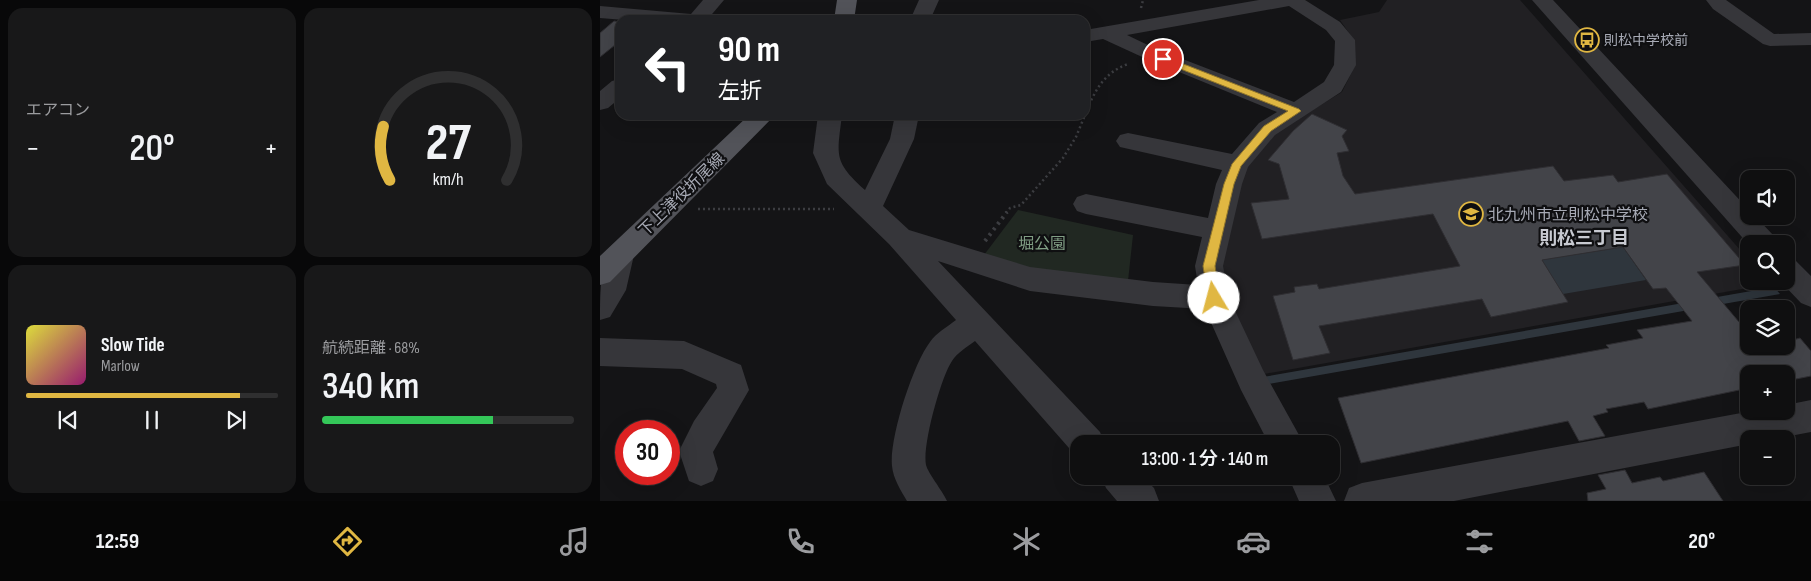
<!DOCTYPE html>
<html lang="ja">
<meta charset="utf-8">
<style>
:root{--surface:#0f0f10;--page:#181819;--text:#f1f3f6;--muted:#9b9c9f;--line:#2f2f30;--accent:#e0b742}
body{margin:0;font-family:"Sofia Sans Condensed","Noto Sans JP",sans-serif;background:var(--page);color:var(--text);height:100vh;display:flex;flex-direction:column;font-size:19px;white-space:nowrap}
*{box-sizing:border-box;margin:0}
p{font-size:16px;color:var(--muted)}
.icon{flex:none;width:28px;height:28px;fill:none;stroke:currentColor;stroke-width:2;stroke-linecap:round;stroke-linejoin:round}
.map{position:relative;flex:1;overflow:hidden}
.drawer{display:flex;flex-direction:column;gap:8px;padding:8px;background:#080809;width:600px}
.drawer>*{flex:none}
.top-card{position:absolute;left:15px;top:15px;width:475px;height:105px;border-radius:15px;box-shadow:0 5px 20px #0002,0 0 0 1px var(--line);background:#202124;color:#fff;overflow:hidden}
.tools{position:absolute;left:1140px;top:170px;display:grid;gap:10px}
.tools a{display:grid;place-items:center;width:55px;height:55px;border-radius:10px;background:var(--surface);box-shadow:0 5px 20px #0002,0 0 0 1px var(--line);font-size:25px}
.speed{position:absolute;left:15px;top:420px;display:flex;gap:10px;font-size:25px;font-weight:700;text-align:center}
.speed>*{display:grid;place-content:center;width:65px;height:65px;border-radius:50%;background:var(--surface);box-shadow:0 5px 20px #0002,0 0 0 1px var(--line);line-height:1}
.speed .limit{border:8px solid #d22;background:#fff;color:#111}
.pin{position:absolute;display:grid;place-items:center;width:42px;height:42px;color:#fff;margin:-21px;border:2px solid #fff;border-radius:50%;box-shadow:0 1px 5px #0007}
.me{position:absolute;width:55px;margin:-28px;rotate:352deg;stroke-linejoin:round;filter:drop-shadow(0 0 4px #0008)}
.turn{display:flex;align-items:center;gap:18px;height:105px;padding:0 20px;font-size:22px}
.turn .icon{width:65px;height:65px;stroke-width:2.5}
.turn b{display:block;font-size:35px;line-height:42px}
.big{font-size:38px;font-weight:600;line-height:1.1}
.drawer .widget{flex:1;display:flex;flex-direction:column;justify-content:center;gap:8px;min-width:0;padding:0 18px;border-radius:15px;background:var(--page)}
.drawer .dial{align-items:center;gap:0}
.dial svg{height:130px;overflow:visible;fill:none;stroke:var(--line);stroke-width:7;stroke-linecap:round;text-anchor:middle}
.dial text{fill:var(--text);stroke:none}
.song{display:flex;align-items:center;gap:15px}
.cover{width:60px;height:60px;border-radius:8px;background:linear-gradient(135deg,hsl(60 70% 55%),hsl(320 70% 35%))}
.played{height:5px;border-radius:2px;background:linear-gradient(90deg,var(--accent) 85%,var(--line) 85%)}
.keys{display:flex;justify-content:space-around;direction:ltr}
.heat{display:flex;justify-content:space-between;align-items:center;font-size:28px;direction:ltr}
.charge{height:8px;border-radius:4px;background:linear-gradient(90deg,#34c759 68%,var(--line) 0)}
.drawer .tiles{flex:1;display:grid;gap:8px;grid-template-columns:repeat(2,1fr)}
.trip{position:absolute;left:470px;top:435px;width:270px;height:50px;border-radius:15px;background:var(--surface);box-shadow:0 5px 20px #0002,0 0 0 1px var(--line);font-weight:600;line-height:50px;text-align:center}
.dock{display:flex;height:80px;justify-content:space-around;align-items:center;background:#060606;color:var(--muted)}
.dock .icon{width:35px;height:35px}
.dock .on{color:var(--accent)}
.dock b{font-size:22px;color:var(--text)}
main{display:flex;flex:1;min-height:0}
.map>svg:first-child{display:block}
.built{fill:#212023}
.green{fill:#212822}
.water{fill:#2f363d}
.building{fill:#434449;stroke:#2f2e32}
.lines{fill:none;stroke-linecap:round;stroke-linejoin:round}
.path-far1{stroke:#3c3d41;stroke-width:2.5;stroke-dasharray:2 3;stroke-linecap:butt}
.path{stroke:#3c3d41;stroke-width:4;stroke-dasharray:2.5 4.5;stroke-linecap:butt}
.minor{fill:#36363a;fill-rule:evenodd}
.major{fill:#525359;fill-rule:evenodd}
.route{fill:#e0b742;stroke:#92772b}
.labels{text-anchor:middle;stroke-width:4.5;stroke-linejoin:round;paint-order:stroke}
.far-poi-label{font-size:14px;fill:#a7aab5;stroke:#0f0f11;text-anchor:start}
.street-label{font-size:16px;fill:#a7aab5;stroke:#0f0f11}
.poi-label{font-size:16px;fill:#a7aab5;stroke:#0f0f11;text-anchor:start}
.park-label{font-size:16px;fill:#809e84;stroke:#0f0f11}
.neighbourhood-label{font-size:18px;font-weight:bold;fill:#c8cad1;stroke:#0f0f11}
</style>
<main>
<section class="drawer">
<div class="tiles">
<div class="widget"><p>エアコン</p>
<div class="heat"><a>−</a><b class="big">20°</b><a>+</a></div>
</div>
<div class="widget dial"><svg viewBox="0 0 100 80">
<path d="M14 69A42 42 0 1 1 86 69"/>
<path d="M14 69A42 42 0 0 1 10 36" stroke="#e0b742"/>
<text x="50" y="56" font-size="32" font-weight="700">27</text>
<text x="50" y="72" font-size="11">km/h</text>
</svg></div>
<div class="widget">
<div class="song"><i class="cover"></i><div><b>Slow Tide</b><p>Marlow</p></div></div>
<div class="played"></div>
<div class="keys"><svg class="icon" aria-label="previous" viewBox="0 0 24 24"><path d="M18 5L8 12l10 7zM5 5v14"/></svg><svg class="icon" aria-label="pause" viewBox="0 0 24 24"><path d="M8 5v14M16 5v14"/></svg><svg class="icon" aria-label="next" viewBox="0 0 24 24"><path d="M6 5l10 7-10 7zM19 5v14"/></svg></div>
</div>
<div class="widget"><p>航続距離 · 68%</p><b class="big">340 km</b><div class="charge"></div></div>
</div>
</section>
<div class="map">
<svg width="1211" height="501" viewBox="0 0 1211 501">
<rect width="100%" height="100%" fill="#141416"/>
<!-- built -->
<path class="built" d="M787 0H920L1149 260V281H1168L1170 284 664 374 625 296 621 265 645 169 678 131 742 92 755 66 754 40 740 20 779 12Z"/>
<!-- green -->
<path class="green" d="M418 210 533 235 528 281 439 270 384 255Z"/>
<!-- water -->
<path class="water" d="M1023 247 1046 280 963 294 942 260Z
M1174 287 1180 294 668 384 663 377Z"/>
<!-- building -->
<path class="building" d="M14 21 20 22V41L0 57V33Z
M712 114 747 130 742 136 749 151 737 153 743 176 755 194 953 166 964 181 1013 175 1018 182 1067 174 1145 265 1097 272 1139 322 1149 320V346H1186V342L1200 338 1211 351V376L1186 381V374H1149V388L1048 409 1044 402 1006 409 1008 412 993 416 1005 436 979 441 968 421 761 463 738 398 1009 348 1006 345 1043 338 1037 330 1092 321 1066 288 1053 289 1023 247 942 260 968 302 891 317 882 299 719 326 730 353 693 360 673 296 695 292 694 287 717 284 719 289 860 266 833 214 662 239 651 203 689 199 679 164 668 160 693 131Z
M1025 470 1032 483 1060 477 1063 481 1104 472 1123 501H988L987 493 1006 489 998 475Z"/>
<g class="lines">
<!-- path-far1 -->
<path class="path-far1" d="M541 8 543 0
M485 114C495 91 503 73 528 64
M98 209H234
M406 213 410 208 421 205 463 158 476 137 485 115"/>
<!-- path -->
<path class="path" d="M385 241 407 212"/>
<!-- minor -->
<path class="minor" d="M103 0H124L107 20H24L0 18V6L91 14Z
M319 0H339L330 20H310Z
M659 0H705L740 22 755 40 756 65 741 92 675 135 648 167 642 184 623 266 629 298 663 370 704 444H669L641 390 605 309 553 306 430 291 338 261 500 432 505 444H479V457L476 456 375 341C367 347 357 353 352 361 341 377 322 446 326 465 328 473 342 490 347 501H307C301 491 293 478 292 466 289 439 313 364 330 342 336 333 347 327 356 320L289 244 227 184 213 153 218 115H242C237 156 233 161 265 190L290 139 295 115H319L314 139 283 206 309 230 430 267 553 282 598 285 595 266 602 237 486 214 477 211 473 204 477 197 486 194 608 218 616 184 622 170 520 147 516 141 520 135 528 133 632 154 659 123 677 112 540 56 503 39 485 42V30ZM689 6 726 30 735 41 734 65 724 82 694 102 554 48 527 35Z
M932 0H953L1149 210V216H1155L1174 236 1178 244 1149 245Z
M1106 0H1126L1174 34 1211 33V45L1170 46 1163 44 1113 9Z
M20 79V98L8 108 0 110V91L12 81Z
M20 244 30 247 34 255 26 290 10 317 0 320C0 295 0 270 10 247Z
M1186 258 1196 261 1211 276V307L1201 303 1180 281H1186Z
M0 338 84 341 141 365 149 390 113 452 118 469 113 481 101 486 89 481 79 451 94 421 117 388 116 384 82 369 0 366Z
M1211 400V432L1174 439H1149V444L854 501H744L749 488 762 483 1152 411H1186V405Z
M501 476H542L554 488 559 501H517L506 488Z
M688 476H724L736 501H699Z"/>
<!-- major -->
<path class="major" d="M237 0H257L254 20H234Z
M149 115H175L10 282 0 285V256Z"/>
</g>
<!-- route -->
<path class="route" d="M563 56 699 109 701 111 671 131 641 166 634 184 615 266 620 298 618 301H609L608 298 603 266 624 184 632 164 664 126 688 111 560 61V57Z"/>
<!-- icons -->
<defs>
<g id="bus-ring" transform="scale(1.25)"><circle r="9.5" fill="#0f0f11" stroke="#e0b742" stroke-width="1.5"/><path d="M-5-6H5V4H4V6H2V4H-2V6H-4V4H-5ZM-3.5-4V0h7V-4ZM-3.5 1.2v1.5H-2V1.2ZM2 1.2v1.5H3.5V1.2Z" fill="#e0b742"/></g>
<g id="school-ring" transform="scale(1.25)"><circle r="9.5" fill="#0f0f11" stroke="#e0b742" stroke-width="1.5"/><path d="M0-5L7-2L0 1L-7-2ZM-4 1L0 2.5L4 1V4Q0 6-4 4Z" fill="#e0b742"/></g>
</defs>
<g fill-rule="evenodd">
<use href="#bus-ring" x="987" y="40"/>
<use href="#school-ring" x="871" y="214"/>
</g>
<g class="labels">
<!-- far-poi labels -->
<g class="far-poi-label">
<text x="1004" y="45">則松中学校前</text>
</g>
<!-- street labels -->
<g class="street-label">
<text transform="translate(81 194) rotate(-44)" y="6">下上津役折尾線</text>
</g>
<!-- poi labels -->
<g class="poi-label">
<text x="888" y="220">北九州市立則松中学校</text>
</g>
<!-- park labels -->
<g class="park-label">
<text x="442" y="249">堀公園</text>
</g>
<!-- neighbourhood labels -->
<g class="neighbourhood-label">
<text x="984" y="244">則松三丁目</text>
</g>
</g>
</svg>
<div class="tools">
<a><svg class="icon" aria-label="sound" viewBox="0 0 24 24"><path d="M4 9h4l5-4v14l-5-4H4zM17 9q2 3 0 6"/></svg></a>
<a><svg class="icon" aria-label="search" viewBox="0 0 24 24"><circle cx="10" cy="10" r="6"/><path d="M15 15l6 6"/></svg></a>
<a><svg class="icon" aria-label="layers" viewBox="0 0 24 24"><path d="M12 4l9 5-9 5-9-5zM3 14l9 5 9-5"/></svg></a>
<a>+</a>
<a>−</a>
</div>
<div class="speed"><div class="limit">30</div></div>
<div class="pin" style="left:563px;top:59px;background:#d93025"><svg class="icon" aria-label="arrive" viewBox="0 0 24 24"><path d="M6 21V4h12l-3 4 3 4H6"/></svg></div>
<svg class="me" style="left:614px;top:298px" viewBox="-20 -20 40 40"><circle r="19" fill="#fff"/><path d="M0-13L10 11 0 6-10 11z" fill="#e0b742"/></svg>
<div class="trip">13:00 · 1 分 · 140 m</div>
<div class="top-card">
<div class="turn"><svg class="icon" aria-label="left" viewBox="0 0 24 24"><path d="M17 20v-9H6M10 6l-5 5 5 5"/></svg><div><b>90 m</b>左折</div></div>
</div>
</div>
</main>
<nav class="dock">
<b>12:59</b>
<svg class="icon on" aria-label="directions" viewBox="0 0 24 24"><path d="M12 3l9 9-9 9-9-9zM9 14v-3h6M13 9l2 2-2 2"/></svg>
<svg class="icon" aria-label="music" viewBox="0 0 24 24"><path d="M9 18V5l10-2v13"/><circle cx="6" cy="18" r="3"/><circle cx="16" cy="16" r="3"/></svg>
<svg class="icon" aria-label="phone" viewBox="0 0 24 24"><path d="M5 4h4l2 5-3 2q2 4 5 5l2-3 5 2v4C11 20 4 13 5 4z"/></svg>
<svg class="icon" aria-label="climate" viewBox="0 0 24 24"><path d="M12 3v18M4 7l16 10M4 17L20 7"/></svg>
<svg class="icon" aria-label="car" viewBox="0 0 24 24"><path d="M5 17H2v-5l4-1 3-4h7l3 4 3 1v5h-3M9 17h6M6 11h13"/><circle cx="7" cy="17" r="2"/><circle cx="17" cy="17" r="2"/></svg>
<svg class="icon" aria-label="filters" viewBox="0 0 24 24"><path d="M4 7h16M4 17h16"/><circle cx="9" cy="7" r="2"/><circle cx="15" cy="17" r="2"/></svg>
<b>20°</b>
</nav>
